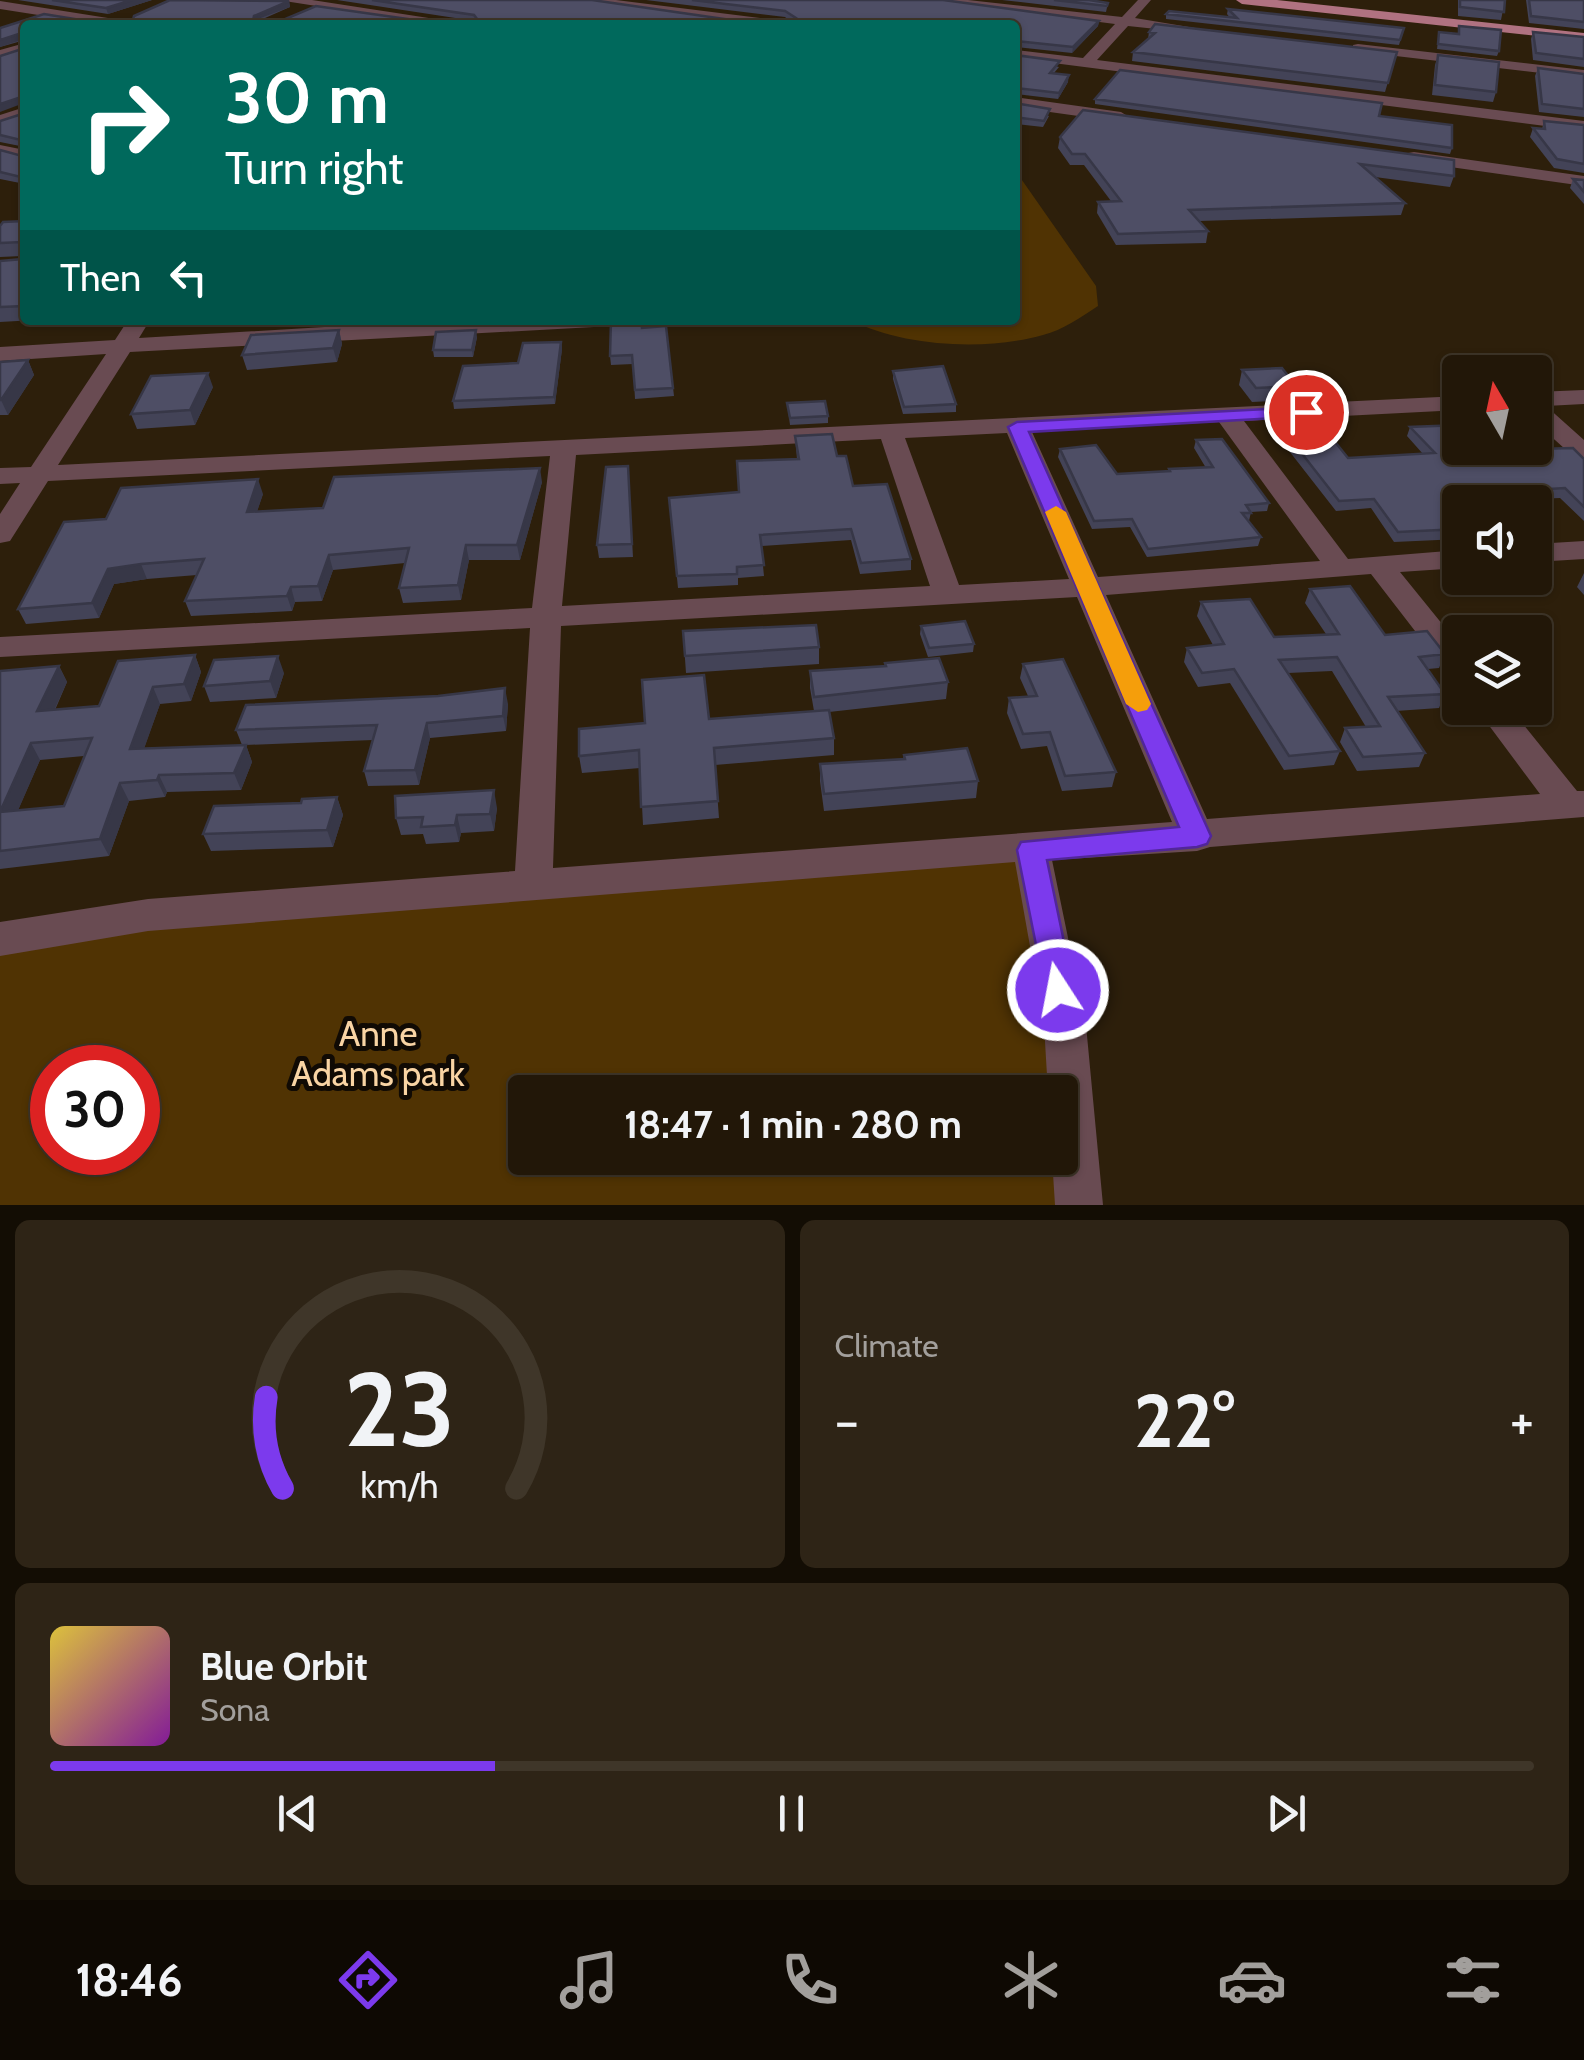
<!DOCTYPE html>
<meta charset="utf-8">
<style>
:root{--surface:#221708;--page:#2e2416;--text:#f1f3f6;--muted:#a29f9c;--line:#3f3629;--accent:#7c3aed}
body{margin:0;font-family:Cabin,sans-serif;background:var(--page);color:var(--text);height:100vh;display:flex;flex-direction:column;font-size:38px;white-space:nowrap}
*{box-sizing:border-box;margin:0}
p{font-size:32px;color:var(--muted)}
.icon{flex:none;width:55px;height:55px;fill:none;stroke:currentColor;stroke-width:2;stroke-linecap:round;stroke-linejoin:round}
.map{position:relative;height:1205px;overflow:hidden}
.sheet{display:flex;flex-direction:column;gap:15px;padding:15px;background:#130d04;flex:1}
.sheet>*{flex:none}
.guide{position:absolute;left:20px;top:20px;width:1000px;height:305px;border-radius:10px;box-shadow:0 2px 8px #0004,0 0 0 2px var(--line);background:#00695c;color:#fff;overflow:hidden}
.needle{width:65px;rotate:351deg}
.fabs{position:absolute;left:1442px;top:355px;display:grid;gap:20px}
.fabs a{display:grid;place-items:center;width:110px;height:110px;border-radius:10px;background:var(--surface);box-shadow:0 2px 8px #0004,0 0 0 2px var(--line);font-size:50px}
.speed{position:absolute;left:30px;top:1045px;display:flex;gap:20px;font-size:50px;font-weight:700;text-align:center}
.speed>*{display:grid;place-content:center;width:130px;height:130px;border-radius:50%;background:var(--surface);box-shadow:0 2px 8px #0004,0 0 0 2px var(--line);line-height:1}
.speed .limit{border:15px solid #d22;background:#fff;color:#111}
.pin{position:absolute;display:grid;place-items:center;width:85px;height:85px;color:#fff;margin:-42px;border:5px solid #fff;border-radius:50%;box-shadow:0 2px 10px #0007}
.me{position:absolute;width:110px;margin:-55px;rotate:349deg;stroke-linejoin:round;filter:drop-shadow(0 0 8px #0008)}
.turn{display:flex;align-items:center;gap:35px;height:210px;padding:0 40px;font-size:45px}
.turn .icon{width:130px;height:130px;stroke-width:2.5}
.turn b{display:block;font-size:70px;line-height:85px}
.then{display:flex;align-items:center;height:95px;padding:0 40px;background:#0003;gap:20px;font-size:38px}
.big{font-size:75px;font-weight:700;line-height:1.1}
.sheet .card{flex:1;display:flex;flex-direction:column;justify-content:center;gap:15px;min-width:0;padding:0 35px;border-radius:15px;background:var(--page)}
.sheet .dial{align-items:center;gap:0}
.dial svg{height:260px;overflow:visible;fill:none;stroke:var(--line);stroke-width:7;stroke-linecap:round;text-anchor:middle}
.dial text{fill:var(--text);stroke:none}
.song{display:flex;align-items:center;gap:30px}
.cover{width:120px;height:120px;border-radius:15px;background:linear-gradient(135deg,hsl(50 70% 55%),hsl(290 70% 35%))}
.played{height:10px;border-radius:5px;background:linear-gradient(90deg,var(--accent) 30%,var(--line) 30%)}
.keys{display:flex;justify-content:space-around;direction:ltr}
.heat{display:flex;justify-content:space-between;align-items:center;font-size:55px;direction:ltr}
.sheet .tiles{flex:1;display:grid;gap:15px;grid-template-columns:1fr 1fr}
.card:last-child{grid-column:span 2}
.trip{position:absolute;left:508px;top:1075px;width:570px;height:100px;border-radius:10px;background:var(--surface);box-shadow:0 2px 8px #0004,0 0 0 2px var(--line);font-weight:700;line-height:100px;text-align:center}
.dock{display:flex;height:160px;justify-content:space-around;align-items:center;background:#0e0903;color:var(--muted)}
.dock .icon{width:70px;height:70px}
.dock .current{color:var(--accent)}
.dock b{font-size:45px;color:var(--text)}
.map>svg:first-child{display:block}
.green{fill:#503303;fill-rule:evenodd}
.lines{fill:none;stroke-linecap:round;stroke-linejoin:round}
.minor{fill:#694b52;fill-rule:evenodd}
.major{fill:#b07281;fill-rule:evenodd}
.wall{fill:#434357;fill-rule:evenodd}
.shaded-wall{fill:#373747}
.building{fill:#4e4e65;stroke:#373747;stroke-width:2.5}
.route{fill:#7c3aed;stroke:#51269a;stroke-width:2.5}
.slow{fill:#f59e0b}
.labels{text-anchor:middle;stroke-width:10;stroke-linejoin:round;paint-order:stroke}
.near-park-label{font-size:35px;fill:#f9d4a4;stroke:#100a04}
</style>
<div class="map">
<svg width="1584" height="1205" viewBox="0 0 1584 1205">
<rect width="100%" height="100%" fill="#2d1f0b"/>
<!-- green -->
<path class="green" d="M1015 170 1096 286 1098 306C1081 317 1063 330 1043 335 987 351 903 347 851 320H1015Z
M1031 850 1065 1025 1073 1205H0V940ZM52 1068H138V1152H52ZM525 1092H1060V1158H525Z"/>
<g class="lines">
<!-- minor -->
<path class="minor" d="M278 0H312L474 25H438Z
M579 0H616L785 21 792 25H753Z
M928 0H968L1122 17 1138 0H1151L1135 18 1201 29 1194 33 1128 26 1097 60 1584 121V131L1015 58V50L1083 58 1115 24Z
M0 1 127 21 134 25H102L0 9Z
M25 43V52L0 59V50Z
M1358 44 1584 70V78L1353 51V45Z
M1015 97 1121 112 1129 117 1121 122 1015 107Z
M25 107V117L0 125V115Z
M0 145 25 150V160L0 155Z
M1414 152 1584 176V186L1408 161V153Z
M128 320H150L139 338 441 320H605L594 327 130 352 58 465 1460 396V410L1244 421 1348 559 1460 550V568L1400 572 1460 646V678L1449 675 1371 574 1106 595 1207 819 1540 794 1476 708H1510L1577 791H1584V817L1210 847 1197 851 1052 860 1086 1025 1103 1205H1055L1052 1158H1060V1092H1048L1044 1025 1015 862 148 931 0 956V922L148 899 515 871 530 628 0 657V637L532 608 550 456 48 481 10 541 0 543V514L20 483 0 484V468L31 467 106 354 0 361V347L115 340ZM1219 422 1320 561 1098 577 1032 432ZM1007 433 1069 579 959 585 905 438ZM881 439 930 586 562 606 576 455ZM1077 597 1172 822 553 868 561 626Z
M1584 390V404L1546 406 1584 440V461L1575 458 1535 422V392Z
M1584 541V559L1535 562V544Z"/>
<!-- major -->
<path class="major" d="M1236 0H1277L1584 33V41L1242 4Z"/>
</g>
<!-- wall -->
<path class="wall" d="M18 0H152L108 14Z
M170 0 289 1 290 7 256 22 276 23 316 6 436 23H473L475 21 337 0H592L752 23H792L785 17 646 0H943L1099 21 1098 26 1072 53 1015 47V25H25V40L0 47V28L44 14 99 23H132L134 16Z
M1002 0H1089L1108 3 1106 12Z
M1458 0H1505L1501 20 1458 16Z
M1526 0H1584V29L1529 23Z
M1228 9 1404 28 1399 45 1166 19V14L1230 18 1227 14Z
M1459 26 1499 51 1497 56 1437 49 1439 32 1458 34Z
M1149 32 1397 52 1385 92 1132 61 1133 52 1148 39Z
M1533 32 1584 37V67L1533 60 1531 39Z
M1015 55 1059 67 1054 73 1068 82 1058 99 1015 94Z
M1438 55 1496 92 1493 102 1432 95 1435 65Z
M1538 68 1584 74V117L1539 112 1535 76Z
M1095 99 1379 116 1452 148 1450 154 1095 104Z
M1015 103 1049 116 1043 127 1015 124Z
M1083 110 1454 176 1450 187 1375 177 1405 203 1401 215 1199 221 1208 231 1206 243 1116 245 1097 213 1098 202 1111 201 1084 165H1070L1058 148 1060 137Z
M25 113V147L0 142V121Z
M1544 121 1584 125V173L1554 168 1530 137 1533 128 1542 129Z
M0 150 22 156 25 154V184L0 179Z
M1573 179 1584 180V204L1570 188Z
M25 221V320H35L0 322V261L22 259V256L0 257V226Z
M227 320H260L228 322Z
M262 320H350V322L264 327Z
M666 326 674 396 635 399 633 364 611 365 610 356 642 328Z
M339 330 342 344 337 362 247 370 242 355Z
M477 337 473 357H434L433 350Z
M561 342 562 349 555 404 454 409 453 401Z
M28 360 34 375 8 415H0V362Z
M1242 370 1296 386 1292 400 1252 402 1239 385Z
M893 371 956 404V412L903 414 893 379Z
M213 387 195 425 137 429 131 414Z
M787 403 828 416V423L790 425Z
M1271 414 1348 458 1423 454 1407 436 1410 427 1584 459V521L1560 498 1460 502V539L1394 542 1371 508 1336 511 1268 424Z
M795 436 837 456 853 486 911 559V570L860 574 851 540 761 546 764 576 738 578V585L678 588 669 498 738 492 797 459Z
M1196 440 1269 503 1267 511 1251 512 1249 521H1248L1261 537 1258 546 1147 557 1130 527 1092 529 1058 457 1060 449 1117 474 1168 472 1169 469 1206 468 1194 448Z
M628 466 633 557 599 558 597 545Z
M542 482 520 560H469L461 600 403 603 399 588 405 563 333 570 322 601 295 602 292 611 191 616 185 601 197 575 147 579 114 584 99 618 26 624 18 609 106 519 263 494 257 511 323 508Z
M1584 573V595L1577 587Z
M1310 589 1385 635 1445 654 1439 668 1428 669 1445 694 1439 708 1396 711 1425 753 1419 767 1357 771 1340 742 1345 728 1366 727 1332 671 1288 673 1340 751 1334 765 1284 770 1230 683 1198 687 1184 662 1187 648 1213 645 1197 616 1201 602 1274 637 1326 634 1305 603Z
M921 626 974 644 973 652 928 657 920 634Z
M683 631 819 647V664L686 673Z
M195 655 201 672 191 701 160 704 144 748 242 745 236 730 508 704 506 731 430 738 419 785 368 786 364 771 373 740 246 745 252 762 241 790 167 792 165 797 129 801 109 856 0 869V671L59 666 67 682 55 710 99 706ZM84 756 64 806 18 810 40 760Z
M885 663 948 682 946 699 829 712 834 738V755L715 765 719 818 643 825 640 768 582 773 579 756 709 719 814 711 810 688V671L885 666Z
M1023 664 1116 772 1112 787 1062 791 1047 746 1021 749 1007 713 1009 698 1028 696 1020 678Z
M284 673 276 698 210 702 204 686Z
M904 755 978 781 976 798 824 811 820 781V764L903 759Z
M337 797 343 815 333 847 211 851 203 834 301 803Z
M497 808 494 831 461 833 459 842 426 844 423 834 401 835 396 818Z"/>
<!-- shaded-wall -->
<path class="shaded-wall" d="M132 0H152L108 14 106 8Z
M289 1 290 7 253 21 254 16Z
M1099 21 1098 26 1072 53 1073 47Z
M22 33 24 39 0 47V40Z
M1069 75 1068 82 1058 99 1059 93Z
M21 97 24 103 0 112V104Z
M339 330 342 344 337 362 333 348Z
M476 330 477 337 473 357 472 350Z
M561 342 562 349 555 404 554 397Z
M28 360 34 375 8 415 1 400Z
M208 373 213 387 195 425 190 410Z
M540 468 542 482 520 560 517 545Z
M258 479 263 494 252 527 247 512Z
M466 545 469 560 461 600 458 585Z
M329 555 333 570 322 601 318 586Z
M141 564 147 579 114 584 99 618 92 603 108 569Z
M291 587 295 602 292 611 287 596Z
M195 655 201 672 191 701 184 684Z
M278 656 284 673 276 698 270 681Z
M59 666 67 682 46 728 37 711Z
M153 687 160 704 138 766 130 749Z
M505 688 508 704 506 731 503 716Z
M427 723 430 738 419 785 415 770Z
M31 743 40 760 10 829 0 812Z
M246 745 252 762 241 790 234 773Z
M159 775 167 792 165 797 157 780Z
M120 783 129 801 109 856 100 839Z
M494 790 497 808 494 831 490 814Z
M337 797 343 815 333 847 327 830Z
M457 815 461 833 459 842 455 825Z"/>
<!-- building -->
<path class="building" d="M52 0H132L106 8Z
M170 0 289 1 254 16 253 21 276 23 316 6 436 23H473L477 19 474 15 372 0H592L752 23H792L796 18 785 11 692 0H943L1099 21 1073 47 1015 41V25H25V36L22 33 0 40V28L44 14 99 23H132L134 16Z
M1054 0H1089L1108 3 1107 6Z
M1460 0H1505L1504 12 1460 7Z
M1529 0H1584V22L1531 16Z
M1228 9 1404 28 1400 40 1166 14 1169 11 1237 18Z
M1155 24 1397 52 1388 83 1133 52 1155 33 1149 32Z
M1459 26 1501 30 1499 51 1438 44 1439 32 1459 34Z
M1533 32 1584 37V59L1536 53Z
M25 48V99L21 97 0 104V56Z
M1015 55 1060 61 1050 73 1069 75 1059 93 1015 88Z
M1438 55 1499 62 1496 92 1435 85Z
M1538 68 1584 74V109L1542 104Z
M1120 70 1382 103 1379 116 1452 125V148L1095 99Z
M1015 103 1050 109 1044 121 1015 117Z
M1083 110 1454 160V176L1360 164 1405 203 1189 210 1208 231 1118 234 1098 202 1121 201 1085 154H1072L1060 137Z
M25 113V141L0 135V121Z
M1544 121 1584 125V164L1557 159 1533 128 1545 129Z
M0 150 22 156 25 154V178L0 172Z
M1573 179 1584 180V192Z
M25 221V306L0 307V261L22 259V242L0 243V226L3 222Z
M611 320H641L642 328 666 326 673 388 635 390 632 355 610 356Z
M339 330 333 348 242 355 251 335Z
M476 330 472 350H433L436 332Z
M561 342 554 397 453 401 463 366 518 363 523 343Z
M28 360 1 400H0V362Z
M943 366 956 404 904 407 893 371Z
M1282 368 1296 386 1256 388 1242 370Z
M208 373 190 410 131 414 151 376Z
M825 401 828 416 790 418 787 403Z
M1311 412 1348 458 1435 453 1410 427 1460 425V448H1534L1536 449 1573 448 1584 459V507L1565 488 1482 493 1490 502H1460V529L1398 532 1374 499 1339 501 1271 414Z
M832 434 837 456H846L853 486 887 484 911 559 861 563 851 529 760 535 764 565 737 567V574L677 576 669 498 739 492 737 461 799 459 795 436Z
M1222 439 1269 503 1246 505 1251 513H1242L1261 537 1148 549 1132 519 1094 521 1060 449 1096 445 1117 474 1170 471 1169 469 1213 467 1196 440Z
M628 466 632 544 597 545 606 467Z
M540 468 517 545H466L458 585 399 588 409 548 329 555 318 586 291 587 287 596 185 601 204 559 141 564 108 569 92 603 18 609 64 522 106 519 121 488 258 479 247 512 323 508 334 477Z
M1350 586 1385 635 1427 631 1445 654 1419 657 1445 694 1388 697 1425 753 1363 757 1345 728 1380 726 1337 657 1279 660 1340 751 1289 756 1234 669 1202 673 1187 648 1224 644 1201 602 1250 599 1274 637 1339 634 1310 589Z
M965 621 974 644 929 648 921 626Z
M816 625 819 647 685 656 683 631Z
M195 655 184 684 153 687 130 749 246 745 234 773 159 775 157 780 120 783 100 839 0 851V812L64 806 92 738 31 743 0 812V671L59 666 37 711 99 706 118 661Z
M278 656 270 681 204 686 214 660Z
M939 658 948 682 814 697 810 671 886 666 885 663Z
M1063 659 1116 772 1065 776 1050 732 1023 734 1009 698 1037 696 1023 664Z
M704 675 709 719 829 710 834 738 714 748 718 801 641 807 639 750 579 756V729L645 723 642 680Z
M505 688 503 716 427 723 415 770 364 771 377 725 236 730 246 705 438 696Z
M967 748 978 781 824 794 820 764 905 759 904 755Z
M494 790 490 814 457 815 455 825 421 827 423 817 396 818 395 796Z
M337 797 327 830 203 834 214 806 301 803 302 799Z"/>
<!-- route -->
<path class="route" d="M1306 407 1313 408V416L1029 432 1211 836 1207 844 1197 847 1047 860 1074 990 1070 1000 1058 1003 1047 1000 1017 850 1021 842 1179 827 1008 427 1017 422Z"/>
<!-- slow -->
<path class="slow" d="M1056 506 1066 512 1151 704 1147 710 1138 712 1126 704 1045 512Z"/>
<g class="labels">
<!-- near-park labels -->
<g class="near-park-label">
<text x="378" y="1046">Anne<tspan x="378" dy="40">Adams park</tspan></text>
</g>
</g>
</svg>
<div class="fabs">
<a><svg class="needle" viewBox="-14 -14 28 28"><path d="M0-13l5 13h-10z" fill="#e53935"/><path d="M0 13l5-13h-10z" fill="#a29f9c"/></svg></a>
<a><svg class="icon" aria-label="sound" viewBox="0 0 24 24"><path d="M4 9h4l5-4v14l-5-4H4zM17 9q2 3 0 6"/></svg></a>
<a><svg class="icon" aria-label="layers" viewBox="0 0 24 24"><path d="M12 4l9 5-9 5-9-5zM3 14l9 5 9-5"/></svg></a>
</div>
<div class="speed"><div class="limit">30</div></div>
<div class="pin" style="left:1306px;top:412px;background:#d93025"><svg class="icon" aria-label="arrive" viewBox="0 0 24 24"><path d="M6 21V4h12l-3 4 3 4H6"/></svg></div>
<svg class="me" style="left:1058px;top:990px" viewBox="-20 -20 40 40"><circle r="17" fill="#7c3aed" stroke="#fff" stroke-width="3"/><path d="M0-11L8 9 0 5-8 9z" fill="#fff"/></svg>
<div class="trip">18:47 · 1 min · 280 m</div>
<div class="guide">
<div class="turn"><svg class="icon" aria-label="right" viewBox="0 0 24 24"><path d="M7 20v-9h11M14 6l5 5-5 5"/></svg><div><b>30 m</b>Turn right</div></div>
<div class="then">Then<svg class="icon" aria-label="left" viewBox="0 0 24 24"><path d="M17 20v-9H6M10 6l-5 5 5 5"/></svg></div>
</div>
</div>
<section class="sheet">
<div class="tiles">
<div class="card dial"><svg viewBox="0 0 100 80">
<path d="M14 69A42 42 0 1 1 86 69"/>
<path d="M14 69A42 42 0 0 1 9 41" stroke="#7c3aed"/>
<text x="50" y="56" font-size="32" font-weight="700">23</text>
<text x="50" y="72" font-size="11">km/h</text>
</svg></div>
<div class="card"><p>Climate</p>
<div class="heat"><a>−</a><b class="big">22°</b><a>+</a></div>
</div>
<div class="card">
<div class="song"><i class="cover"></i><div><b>Blue Orbit</b><p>Sona</p></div></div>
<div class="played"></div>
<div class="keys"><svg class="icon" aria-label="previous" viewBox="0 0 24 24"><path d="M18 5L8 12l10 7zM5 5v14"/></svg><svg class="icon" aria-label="pause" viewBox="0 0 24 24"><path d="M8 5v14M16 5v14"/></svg><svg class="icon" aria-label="next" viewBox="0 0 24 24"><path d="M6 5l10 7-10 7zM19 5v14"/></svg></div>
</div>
</div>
</section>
<nav class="dock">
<b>18:46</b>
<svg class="icon current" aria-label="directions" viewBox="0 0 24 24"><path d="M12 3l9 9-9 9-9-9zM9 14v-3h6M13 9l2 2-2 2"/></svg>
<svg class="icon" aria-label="music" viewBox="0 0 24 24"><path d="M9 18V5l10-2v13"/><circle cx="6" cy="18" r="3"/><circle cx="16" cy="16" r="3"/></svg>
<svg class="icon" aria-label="phone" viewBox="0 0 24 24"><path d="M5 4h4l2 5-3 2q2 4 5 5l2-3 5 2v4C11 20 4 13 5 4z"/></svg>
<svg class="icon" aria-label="climate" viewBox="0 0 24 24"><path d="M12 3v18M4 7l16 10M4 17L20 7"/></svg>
<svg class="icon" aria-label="car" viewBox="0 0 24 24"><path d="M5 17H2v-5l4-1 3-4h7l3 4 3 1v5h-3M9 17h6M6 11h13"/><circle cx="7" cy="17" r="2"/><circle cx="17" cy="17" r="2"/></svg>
<svg class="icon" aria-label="filters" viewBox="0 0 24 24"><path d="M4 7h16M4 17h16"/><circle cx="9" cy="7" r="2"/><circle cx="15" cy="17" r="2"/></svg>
</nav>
